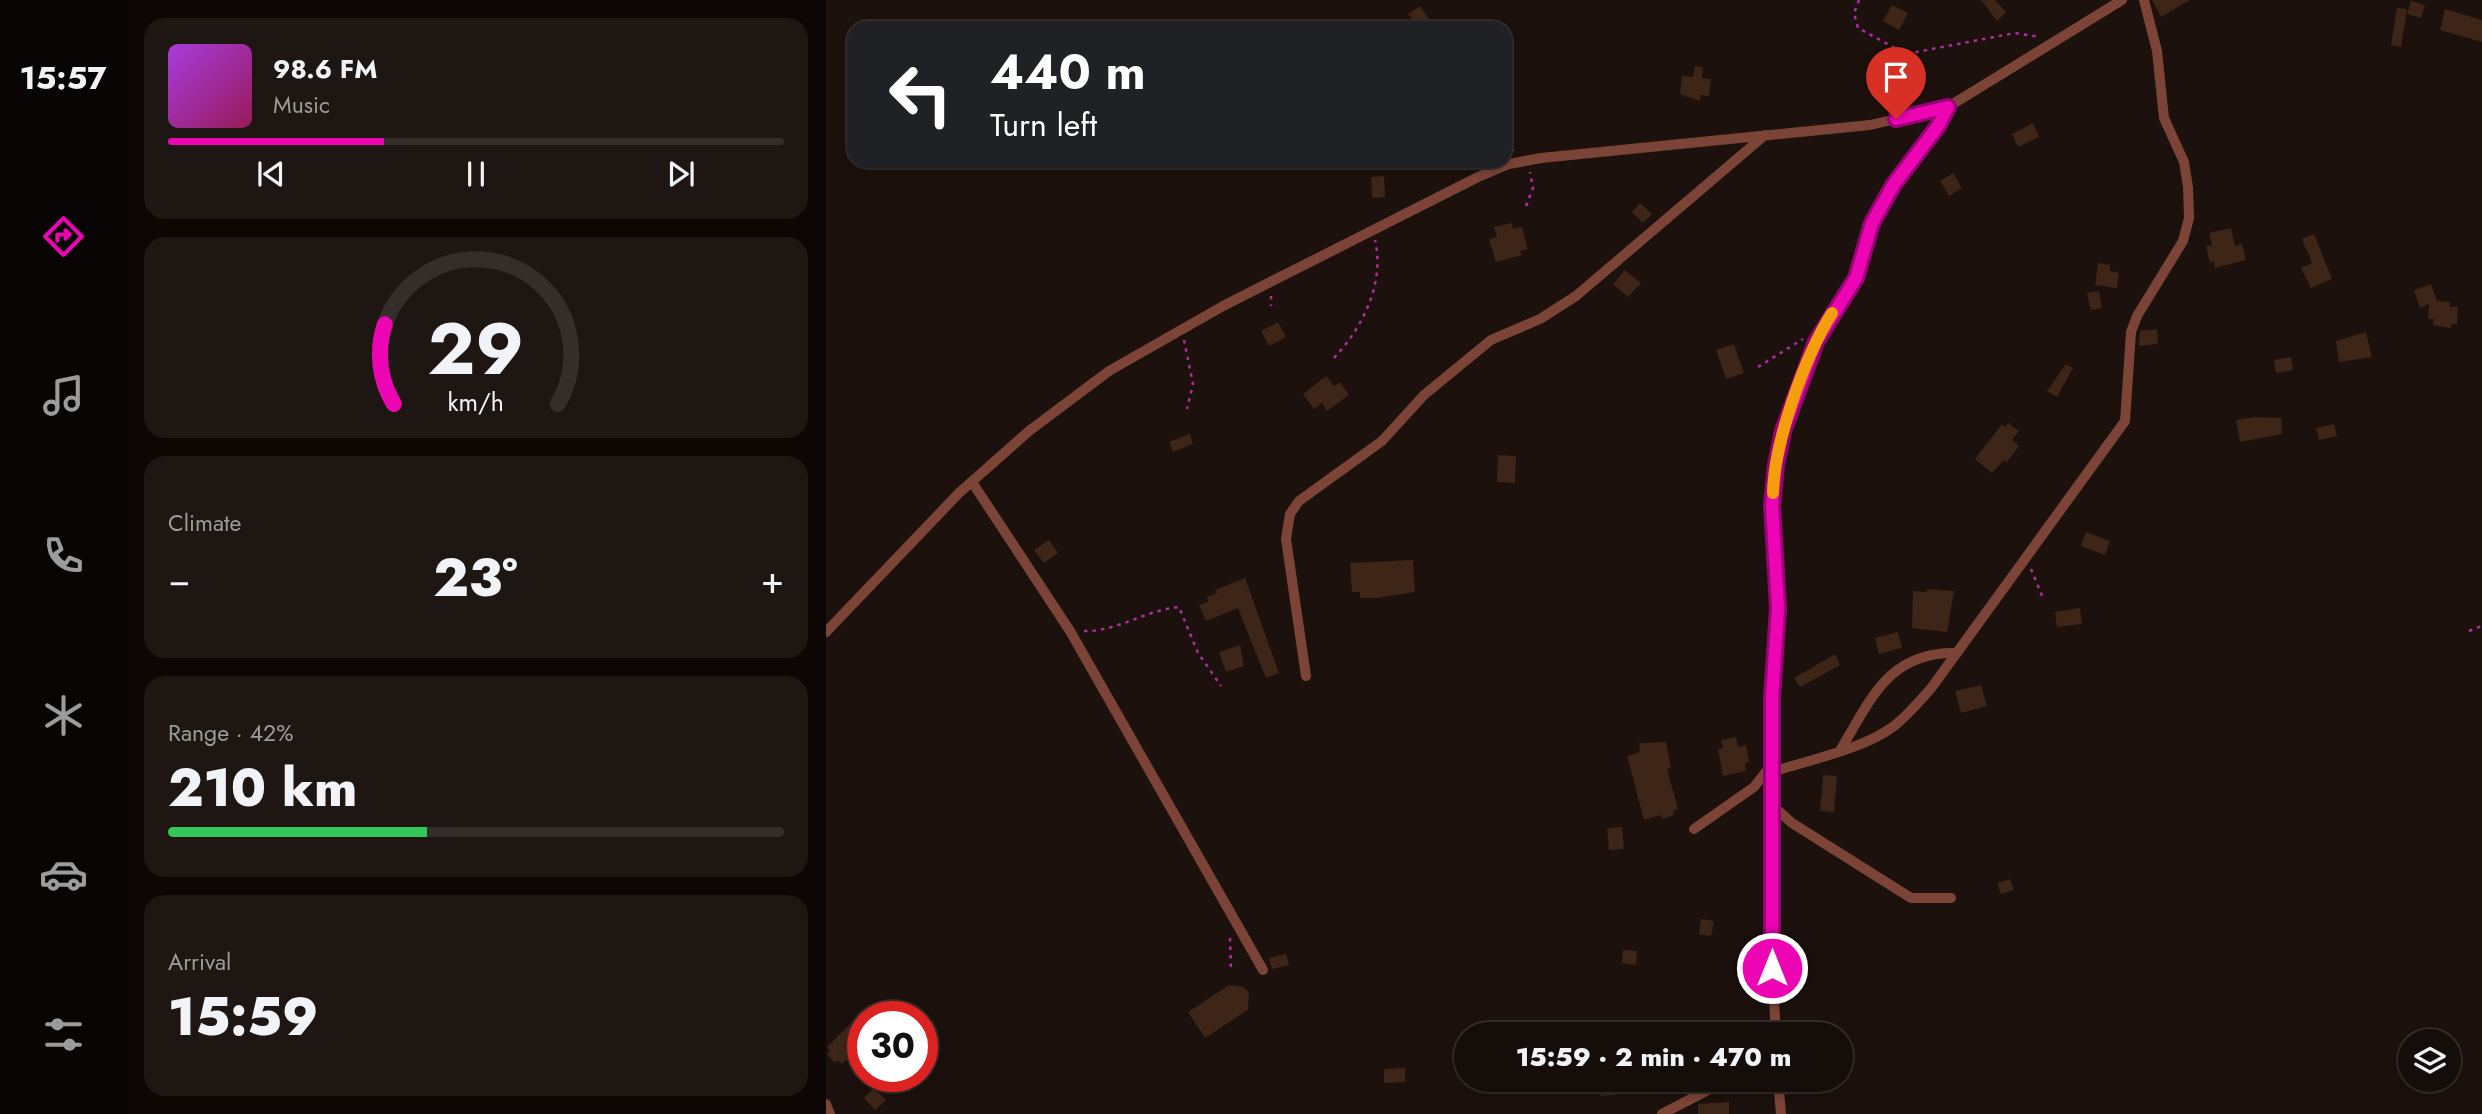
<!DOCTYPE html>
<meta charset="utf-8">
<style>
:root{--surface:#150d09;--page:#1e1612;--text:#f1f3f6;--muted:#9d9c9c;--line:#342d2a;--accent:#ed05b4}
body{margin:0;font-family:Jost,sans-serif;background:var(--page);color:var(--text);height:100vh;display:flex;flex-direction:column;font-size:26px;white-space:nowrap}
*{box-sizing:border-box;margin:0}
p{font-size:23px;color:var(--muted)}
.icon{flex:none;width:38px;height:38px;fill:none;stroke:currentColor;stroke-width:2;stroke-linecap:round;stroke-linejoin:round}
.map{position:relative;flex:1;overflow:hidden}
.panel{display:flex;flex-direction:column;gap:18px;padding:18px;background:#0c0705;width:700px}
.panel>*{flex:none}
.top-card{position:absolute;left:21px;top:21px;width:665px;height:147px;border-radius:21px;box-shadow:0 4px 10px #0003,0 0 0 2px var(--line);background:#202124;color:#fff;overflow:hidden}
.buttons{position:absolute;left:1572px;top:1029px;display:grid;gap:14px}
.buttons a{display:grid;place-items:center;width:63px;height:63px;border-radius:50%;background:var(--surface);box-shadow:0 4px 10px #0003,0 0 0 2px var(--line);font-size:35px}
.speed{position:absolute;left:21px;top:1001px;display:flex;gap:14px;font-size:35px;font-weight:700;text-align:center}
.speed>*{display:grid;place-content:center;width:91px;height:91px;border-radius:50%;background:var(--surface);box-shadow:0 4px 10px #0003,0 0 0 2px var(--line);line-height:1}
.speed .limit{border:10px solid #d22;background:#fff;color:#111}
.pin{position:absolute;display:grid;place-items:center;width:60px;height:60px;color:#fff;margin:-72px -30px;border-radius:50% 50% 50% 0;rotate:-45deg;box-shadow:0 0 7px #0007}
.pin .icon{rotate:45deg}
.me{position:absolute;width:77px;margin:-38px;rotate:0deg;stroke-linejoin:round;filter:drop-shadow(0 0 5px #0008)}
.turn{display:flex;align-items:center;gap:24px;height:147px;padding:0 28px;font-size:32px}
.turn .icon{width:91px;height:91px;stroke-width:2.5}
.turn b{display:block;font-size:49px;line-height:60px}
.big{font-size:52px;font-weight:800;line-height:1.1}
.panel .card{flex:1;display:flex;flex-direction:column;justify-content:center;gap:10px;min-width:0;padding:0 24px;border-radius:21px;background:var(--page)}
.panel .dial{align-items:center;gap:0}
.dial svg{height:182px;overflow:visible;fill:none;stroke:var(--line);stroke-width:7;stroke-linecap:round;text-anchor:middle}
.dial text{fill:var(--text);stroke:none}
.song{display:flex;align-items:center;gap:21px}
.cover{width:84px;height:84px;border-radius:10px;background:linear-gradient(135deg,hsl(280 70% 55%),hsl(330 70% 35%))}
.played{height:7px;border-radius:4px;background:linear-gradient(90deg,var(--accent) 35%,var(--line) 35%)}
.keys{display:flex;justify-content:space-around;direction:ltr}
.heat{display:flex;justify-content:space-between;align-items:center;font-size:38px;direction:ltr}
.charge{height:10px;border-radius:5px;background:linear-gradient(90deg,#34c759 42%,var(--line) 0)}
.trip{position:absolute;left:628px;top:1022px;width:399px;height:70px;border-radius:35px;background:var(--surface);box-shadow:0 4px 10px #0003,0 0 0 2px var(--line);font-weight:800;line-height:70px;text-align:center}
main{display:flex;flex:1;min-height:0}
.tabs{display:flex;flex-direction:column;width:126px;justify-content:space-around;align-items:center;background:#080504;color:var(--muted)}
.tabs .icon{width:49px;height:49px}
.tabs .current{color:var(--accent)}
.tabs b{font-size:32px;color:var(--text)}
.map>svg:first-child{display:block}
.building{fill:#3d2518}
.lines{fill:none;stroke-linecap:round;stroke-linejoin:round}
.path{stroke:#ab2fa0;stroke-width:2.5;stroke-dasharray:3.5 5;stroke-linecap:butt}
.minor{stroke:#7b4437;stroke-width:10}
.route-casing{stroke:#9a0375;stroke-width:18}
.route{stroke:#ed05b4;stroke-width:12}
.slow{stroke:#f59e0b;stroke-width:12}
</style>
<main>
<nav class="tabs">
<b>15:57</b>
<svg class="icon current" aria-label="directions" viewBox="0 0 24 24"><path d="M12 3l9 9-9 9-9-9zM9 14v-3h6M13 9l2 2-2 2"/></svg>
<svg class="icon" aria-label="music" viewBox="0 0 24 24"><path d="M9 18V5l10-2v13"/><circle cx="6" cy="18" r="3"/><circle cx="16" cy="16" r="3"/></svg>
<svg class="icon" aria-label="phone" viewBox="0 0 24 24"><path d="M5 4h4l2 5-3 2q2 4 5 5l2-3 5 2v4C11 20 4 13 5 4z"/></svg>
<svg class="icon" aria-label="climate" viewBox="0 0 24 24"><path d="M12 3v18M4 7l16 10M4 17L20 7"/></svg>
<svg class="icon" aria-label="car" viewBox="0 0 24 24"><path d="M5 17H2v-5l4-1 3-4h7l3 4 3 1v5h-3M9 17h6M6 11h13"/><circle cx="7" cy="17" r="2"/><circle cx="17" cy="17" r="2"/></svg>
<svg class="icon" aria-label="filters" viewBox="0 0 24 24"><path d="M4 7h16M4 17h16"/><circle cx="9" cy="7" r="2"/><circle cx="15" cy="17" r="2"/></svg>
</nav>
<section class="panel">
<div class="card">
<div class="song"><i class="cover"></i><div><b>98.6 FM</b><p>Music</p></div></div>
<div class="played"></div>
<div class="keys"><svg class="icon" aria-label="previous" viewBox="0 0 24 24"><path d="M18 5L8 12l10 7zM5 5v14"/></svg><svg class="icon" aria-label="pause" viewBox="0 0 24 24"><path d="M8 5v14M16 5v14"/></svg><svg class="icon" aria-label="next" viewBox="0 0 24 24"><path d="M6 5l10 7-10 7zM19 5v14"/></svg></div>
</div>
<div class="card dial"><svg viewBox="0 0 100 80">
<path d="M14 69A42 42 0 1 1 86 69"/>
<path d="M14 69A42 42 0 0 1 10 34" stroke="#ed05b4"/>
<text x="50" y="56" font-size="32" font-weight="700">29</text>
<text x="50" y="72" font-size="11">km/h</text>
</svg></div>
<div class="card"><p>Climate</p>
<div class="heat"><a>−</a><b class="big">23°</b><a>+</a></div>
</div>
<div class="card"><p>Range · 42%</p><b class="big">210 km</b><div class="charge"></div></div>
<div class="card"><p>Arrival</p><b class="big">15:59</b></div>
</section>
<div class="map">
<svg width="1656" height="1114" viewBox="0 0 1656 1114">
<rect width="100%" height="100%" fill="#1c110c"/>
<!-- building -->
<path class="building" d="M1155 0H1169L1180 12 1171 21Z
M1326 0H1364L1335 17Z
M1585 1 1599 5 1595 18 1581 14Z
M1066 5 1082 13 1073 30 1057 21Z
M594 6 609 28H592L582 14Z
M1571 8 1581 9 1575 47 1565 45Z
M1619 9 1656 20V42L1614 30Z
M869 66 877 67 876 78 885 79 883 96 875 95 874 101 854 94 856 76 867 77Z
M1207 123 1213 137 1192 147 1186 134Z
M1127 173 1136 188 1123 196 1114 181Z
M558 176 559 197 546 198 545 177Z
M814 203 826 214 817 223 806 212Z
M686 223 687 229 696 227 702 249 694 251 696 255 670 262 663 239 671 237 668 227Z
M1405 228 1409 246 1416 244 1420 260 1389 268 1388 261 1384 263 1380 246 1386 245 1383 233Z
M1488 234 1506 279 1485 288 1475 268 1486 263 1476 239Z
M1272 263 1284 265V271L1293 273 1291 288 1269 285Z
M799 270 815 283 802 297 787 284Z
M1605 284 1611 301 1624 302V307H1632L1631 324H1625V328L1607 325 1608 319H1602L1603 304 1594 308 1588 290Z
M1273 291 1276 308 1265 310 1261 293Z
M452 322 460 337 443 346 435 331Z
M1331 329 1332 344 1313 346 1314 331Z
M1540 332 1546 357 1513 362 1510 341Z
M908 344 918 373 900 379 890 350Z
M1465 357 1467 370 1450 373 1448 360Z
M1240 364 1247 368 1231 397 1221 391Z
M500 376 508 386 514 382 523 395 501 411 496 403 488 409 477 394Z
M1429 417 1455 418 1456 434 1414 442 1410 420Z
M1182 423 1193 431 1186 440 1193 446 1181 462 1178 460 1166 473 1149 459 1176 424 1179 427Z
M1508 424 1511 436 1493 440 1490 428Z
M364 434 367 444 347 452 343 442Z
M672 455 690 456 689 483 671 482Z
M1260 532 1284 541 1279 555 1255 546Z
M223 540 232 553 218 563 208 550Z
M587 560 589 592 551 598H534V592H526L524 563Z
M419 578 453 673 440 678 412 608 380 621 373 605 382 602 381 597 391 593 389 590Z
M1101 589 1128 591 1121 632 1086 628 1087 591 1101 592Z
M1254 608 1256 624 1231 627 1229 612Z
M1072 632 1076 648 1053 654 1049 638Z
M414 645 418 666 400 672 393 652Z
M1009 654 1014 665 974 687 968 678Z
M1155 685 1161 706 1135 713 1129 691Z
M910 737 912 747 920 745 923 762 919 763 920 771 897 776 892 749 897 748 895 740Z
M840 742 845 768 841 769 852 809 847 811 848 815 836 819 835 815 818 820 801 756 814 752 813 743Z
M997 775 1011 776 1008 812 994 811Z
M796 827 798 849 783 850 781 828Z
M1184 879 1188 890 1175 894 1171 883Z
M875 919 888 921 885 936 873 934Z
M797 950 811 951 810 965 796 963Z
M460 954 463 965 446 969 443 958Z
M403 985 418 987 423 993 422 1010 379 1038 362 1012Z
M26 1022 31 1027 37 1023V1044L16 1064 12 1060 9 1063 1 1054 4 1051 1 1047Z
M579 1068V1082L558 1083V1069Z
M773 1080H793L794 1090H790V1095L774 1096Z
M48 1088 60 1100 49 1110 38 1098Z
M903 1102V1114H872V1104Z"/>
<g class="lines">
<!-- path -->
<path class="path" d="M1033 0 1028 13 1032 28 1080 54 1189 33 1214 37
M679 145 688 151
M700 206 707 188 704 172
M445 296V306
M358 340 367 384 361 409
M508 358C537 327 559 283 549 240
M932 367 977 339
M1205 569 1217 598
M258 631C290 632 320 610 353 607L372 653 395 686
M1643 631 1656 626
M404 938 405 971"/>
<!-- minor -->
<path class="minor" d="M146 482 244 631 437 970
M0 632 133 493 203 431 283 371 397 306 652 177 683 164 715 158 1044 125 1122 107 1296 0
M480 676 460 539 464 514 473 501 556 441 598 395 665 340 714 319 750 296 939 135
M1015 749C1045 699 1063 651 1131 653
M946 772C983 760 1038 749 1068 726 1082 715 1094 701 1106 687L1299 421 1305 332 1311 316 1357 241 1363 218 1362 187 1358 162 1338 118 1331 51 1318 0
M946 805 966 823 1085 898H1125
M868 829 928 787 946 764
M950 1034 946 968V697L952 608 946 505 950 465 957 431 990 342 1030 278 1046 223 1068 185 1112 126 1122 107
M952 1080 955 1114
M0 1104 4 1114
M836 1114 901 1080"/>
</g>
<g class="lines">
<!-- route casing -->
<g class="route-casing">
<path id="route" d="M946 968V697L952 608 946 505 950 465 957 431 990 342 1030 278 1046 223 1068 184 1112 126 1122 107 1070 119"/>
</g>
<!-- route -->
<use href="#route" class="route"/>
<!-- slow -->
<path class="slow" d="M947 493C948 442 979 356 1006 313"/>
</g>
</svg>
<div class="buttons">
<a><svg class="icon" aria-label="layers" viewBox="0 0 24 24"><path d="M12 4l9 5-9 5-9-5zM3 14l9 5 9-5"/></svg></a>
</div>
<div class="speed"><div class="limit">30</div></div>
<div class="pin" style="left:1070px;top:119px;background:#d93025"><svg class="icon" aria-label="arrive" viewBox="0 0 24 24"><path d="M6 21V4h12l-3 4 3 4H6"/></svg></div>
<svg class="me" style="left:946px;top:968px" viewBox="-20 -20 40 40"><circle r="17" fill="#ed05b4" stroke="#fff" stroke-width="3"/><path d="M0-11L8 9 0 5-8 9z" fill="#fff"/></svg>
<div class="trip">15:59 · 2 min · 470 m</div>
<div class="top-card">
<div class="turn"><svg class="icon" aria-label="left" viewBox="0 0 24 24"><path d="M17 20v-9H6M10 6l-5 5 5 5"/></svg><div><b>440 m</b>Turn left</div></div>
</div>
</div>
</main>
